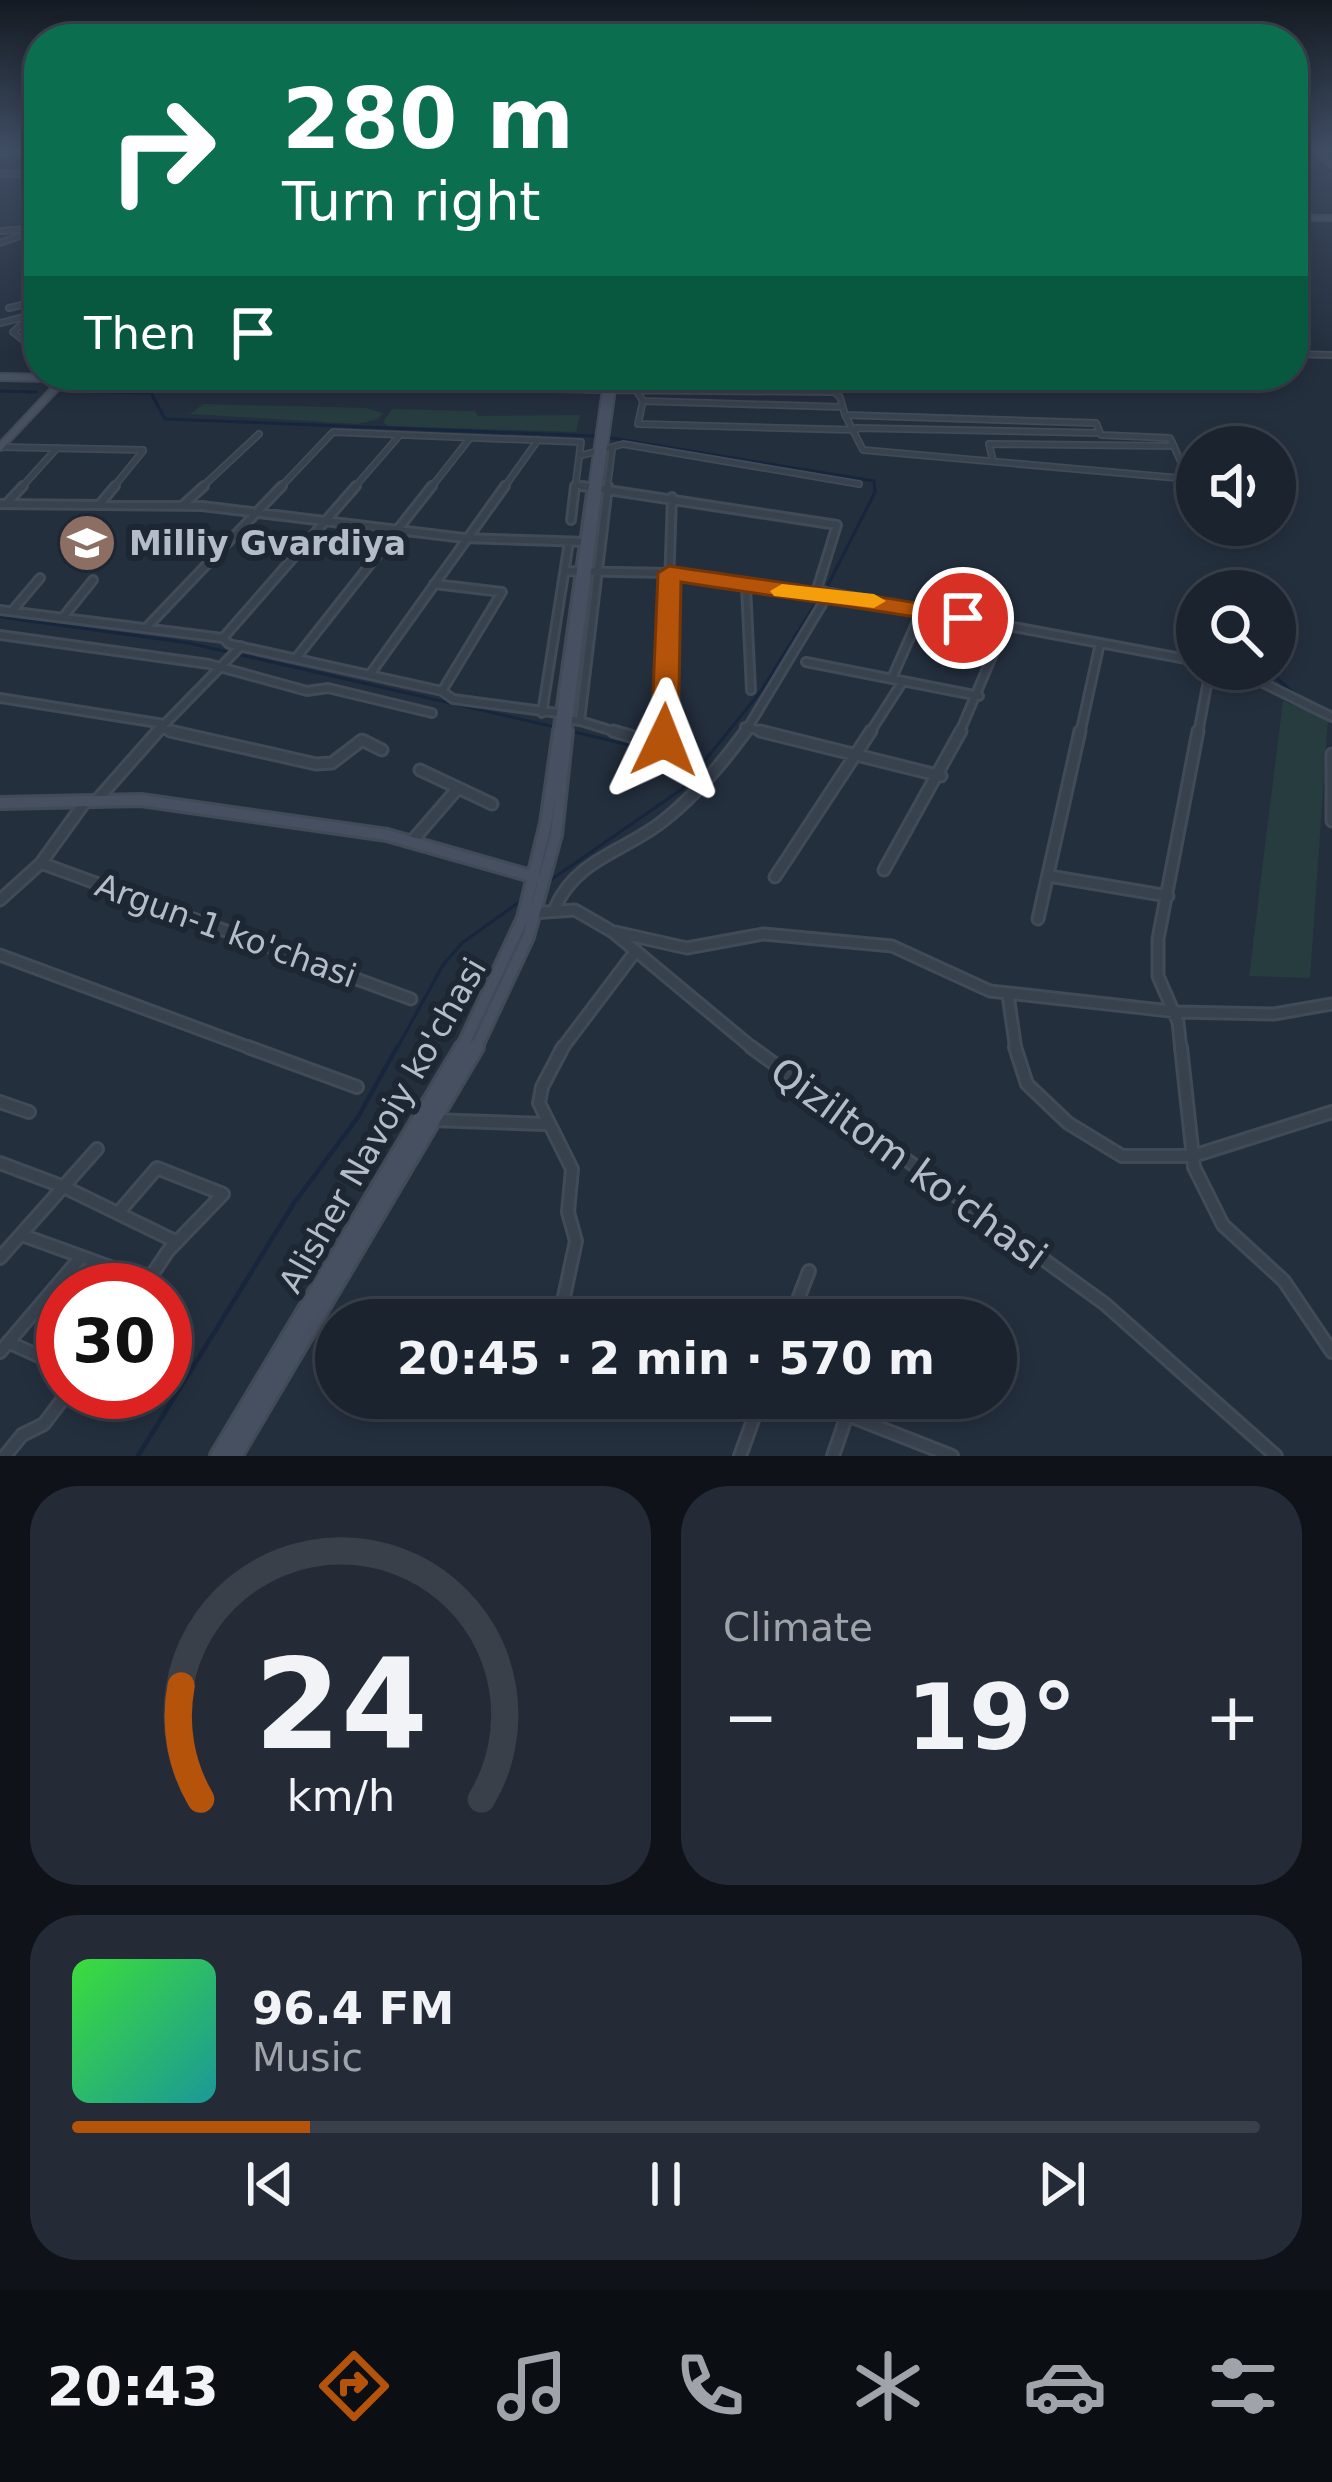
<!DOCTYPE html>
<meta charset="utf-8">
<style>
:root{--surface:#1b232e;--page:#242b36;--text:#f1f3f6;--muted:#a0a4aa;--line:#39404a;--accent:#b45309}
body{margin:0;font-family:"DejaVu Sans",sans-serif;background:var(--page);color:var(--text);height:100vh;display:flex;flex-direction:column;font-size:45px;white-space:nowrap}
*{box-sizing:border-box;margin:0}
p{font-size:39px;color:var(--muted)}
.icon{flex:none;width:66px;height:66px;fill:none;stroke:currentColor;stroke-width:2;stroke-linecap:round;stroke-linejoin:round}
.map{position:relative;height:1456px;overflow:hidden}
.details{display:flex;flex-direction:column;gap:30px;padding:30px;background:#0f1319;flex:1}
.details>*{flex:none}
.guide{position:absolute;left:24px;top:24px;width:1284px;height:366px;border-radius:48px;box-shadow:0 6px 18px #0003,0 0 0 3px var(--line);background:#0b6e4f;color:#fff;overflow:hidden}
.controls{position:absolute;left:1176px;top:426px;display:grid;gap:24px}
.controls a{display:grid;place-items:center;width:120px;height:120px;border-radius:50%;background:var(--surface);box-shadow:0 6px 18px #0003,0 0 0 3px var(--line);font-size:60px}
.speed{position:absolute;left:36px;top:1263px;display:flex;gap:24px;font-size:60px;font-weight:700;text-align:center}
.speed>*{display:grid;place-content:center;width:156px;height:156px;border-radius:50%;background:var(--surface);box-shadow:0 6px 18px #0003,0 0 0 3px var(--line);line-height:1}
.speed .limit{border:18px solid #d22;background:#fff;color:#111}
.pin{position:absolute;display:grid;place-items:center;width:102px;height:102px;color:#fff;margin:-51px;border:6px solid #fff;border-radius:50%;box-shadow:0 3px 12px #0007}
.me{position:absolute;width:132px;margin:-66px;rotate:2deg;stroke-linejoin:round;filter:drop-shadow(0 0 9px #0008)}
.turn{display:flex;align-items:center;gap:42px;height:252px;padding:0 60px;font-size:54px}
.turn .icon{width:156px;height:156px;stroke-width:2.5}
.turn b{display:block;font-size:84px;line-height:102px}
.then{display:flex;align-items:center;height:114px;padding:0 60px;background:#0003;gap:24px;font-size:45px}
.big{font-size:90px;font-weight:700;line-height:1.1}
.details .tile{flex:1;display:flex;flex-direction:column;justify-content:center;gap:18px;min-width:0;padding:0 42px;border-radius:48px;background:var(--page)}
.details .dial{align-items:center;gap:0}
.dial svg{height:312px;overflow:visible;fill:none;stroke:var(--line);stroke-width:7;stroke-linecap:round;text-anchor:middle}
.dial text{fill:var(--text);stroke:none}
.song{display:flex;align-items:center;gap:36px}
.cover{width:144px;height:144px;border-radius:18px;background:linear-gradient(135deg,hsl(120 70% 55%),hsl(180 70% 35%))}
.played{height:12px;border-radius:6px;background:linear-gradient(90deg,var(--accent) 20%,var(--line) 20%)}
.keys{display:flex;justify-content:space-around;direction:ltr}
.heat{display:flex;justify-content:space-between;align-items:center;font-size:66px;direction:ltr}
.details .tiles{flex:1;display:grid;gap:30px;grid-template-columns:1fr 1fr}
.tile:last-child{grid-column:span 2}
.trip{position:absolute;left:315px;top:1299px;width:702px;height:120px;border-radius:60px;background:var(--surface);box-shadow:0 6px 18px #0003,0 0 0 3px var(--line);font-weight:700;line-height:120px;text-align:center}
.tab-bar{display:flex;height:192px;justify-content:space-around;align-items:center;background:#0b0e12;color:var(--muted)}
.tab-bar .icon{width:84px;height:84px}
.tab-bar .current{color:var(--accent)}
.tab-bar b{font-size:54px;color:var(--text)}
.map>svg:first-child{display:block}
.green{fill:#263c3f}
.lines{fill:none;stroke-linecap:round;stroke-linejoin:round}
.stream-far1{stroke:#17263c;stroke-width:3}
.stream{stroke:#17263c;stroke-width:4.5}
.street-far3-casing{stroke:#414a57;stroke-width:8}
.street-far2-casing{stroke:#414a57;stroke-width:12}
.street-far1-casing{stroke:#414a57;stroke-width:15}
.street-casing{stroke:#414a57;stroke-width:16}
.secondary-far4-casing{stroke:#414a57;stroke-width:8}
.secondary-far3-casing{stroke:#414a57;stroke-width:10}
.secondary-far2-casing{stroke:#414a57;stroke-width:14}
.secondary-far1-casing{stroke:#414a57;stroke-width:16}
.secondary-casing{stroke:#414a57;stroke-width:20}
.street-far3{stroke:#38414e;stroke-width:4.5}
.street-far2{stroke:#38414e;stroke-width:6}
.street-far1{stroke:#38414e;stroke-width:9}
.street{stroke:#38414e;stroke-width:10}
.secondary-far4{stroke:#465061;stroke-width:4.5}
.secondary-far3{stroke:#465061;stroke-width:6}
.secondary-far2{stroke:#465061;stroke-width:8}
.secondary-far1{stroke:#465061;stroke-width:10}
.secondary{stroke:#465061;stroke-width:14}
.route{fill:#b45309;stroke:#753606;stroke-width:3}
.slow{fill:#f59e0b}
.labels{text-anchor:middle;stroke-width:12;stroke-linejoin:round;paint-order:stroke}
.poi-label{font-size:33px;font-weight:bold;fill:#b4bcc9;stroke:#1d2633;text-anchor:start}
.street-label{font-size:33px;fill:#b4bcc9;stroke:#1d2633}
.near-street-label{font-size:39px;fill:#b4bcc9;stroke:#1d2633}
</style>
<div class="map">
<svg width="1332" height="1456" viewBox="0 0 1332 1456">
<rect width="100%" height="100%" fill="#242f3e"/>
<!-- green -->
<path class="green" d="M203 404 366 408 383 413 378 419 358 424 190 414Z
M392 409 475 411 478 416 580 415 576 432 388 426 383 422Z
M1283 701 1328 718 1310 978 1249 976Z"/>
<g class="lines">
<!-- stream-far1 -->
<path class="stream-far1" d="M0 391 36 392
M62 391 151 393 165 419 595 436
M605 437 874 481 875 492 828 585 832 589 1197 658
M0 617 189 643 555 727
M1255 669 1273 675 1298 697
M1322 709 1332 712
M570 731 701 762
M545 884 682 789 761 691 814 606
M396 1050 443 965 462 943 522 900"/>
<!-- stream -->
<path class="stream" d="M138 1456 294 1203 358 1117 397 1047"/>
<!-- street-far3 casing -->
<g class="street-far3-casing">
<path id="street-far3" d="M0 174H39
M1293 199 1312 218
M2 231 38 228
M0 243 39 229
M27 293 39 290
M9 308 39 301
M39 309 13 332 28 344 39 343
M0 323 28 316
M1293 354 1332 355
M822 375 823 383 840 397 845 415
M611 390 831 392
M636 390 643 401 638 424 856 430
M643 401 841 407
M845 415 1096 423 1101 435 1170 438 1189 479 863 450Z
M856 428 1100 433
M0 447 143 450
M583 455 623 444 859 484
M993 461 989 444 1174 446
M577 485 601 489
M20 489 57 448
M112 489 143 451
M200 489 259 434
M279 489 333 432 581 442 575 489
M353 489 399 436
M430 489 470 438
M503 489 538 440
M607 489 612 450"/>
</g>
<!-- street-far2 casing -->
<g class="street-far2-casing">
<path id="street-far2" d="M582 486 837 525 817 589 825 592 1197 661
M7 503 23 486
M0 504 202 506 464 538 589 542
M99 505 115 486
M182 506 204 486
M571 520 575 486
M565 571 669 573 801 594 823 593
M434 584 502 592 442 691
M746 586 751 690
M0 610 223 638 229 644 442 691 453 699 558 713
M13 610 40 578
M64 616 93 580
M147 627 282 486
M0 635 209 664 307 691 328 688 432 713
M223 638 356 486
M297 657 432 486
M806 662 979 696
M1235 669 1332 717
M371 673 505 486
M892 678 922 610
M0 698 164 724
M542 713 569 542
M564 719 580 721 608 486
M580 721 623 734
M745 727 772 734
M162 729 183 734
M155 734 241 646
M664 734 672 497
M744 734 829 593
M869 734 903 681
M959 734 1005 626
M1080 734 1100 643
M1198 734 1210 669"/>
</g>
<!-- street-far1 casing -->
<g class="street-far1-casing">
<path id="street-far1" d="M170 731 316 764 332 763 362 740 382 750
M613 731 654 743 664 740V731
M760 731 941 776
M1332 754V821
M420 770 492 804
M97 800 158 731
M413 840 458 788
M41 863 411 999
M884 870 961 731
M1049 876 1168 896
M775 877 871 731
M0 900 41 863 85 802
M555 908C576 859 624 852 663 821 695 796 722 764 746 731
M532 913 575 910 613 932 755 1050
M1038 919 1080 731
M615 932 687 948 764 934 892 946 990 991 1179 1012 1274 1014 1332 1004
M0 955 256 1050
M1008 995 1016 1050
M561 1050 635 952
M1181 1050 1178 1022 1158 976V939L1198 731"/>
</g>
<!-- street casing -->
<g class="street-casing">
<path id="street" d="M248 1047 357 1087
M751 1047 1105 1304 1276 1456
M1015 1047 1027 1084 1068 1123 1122 1156H1193L1332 1112
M1181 1047 1194 1167 1223 1225 1284 1281 1332 1352
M0 1102 29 1112
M432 1120 545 1124
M0 1163 64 1187 177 1242
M119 1212 157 1168 223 1194 168 1251 142 1290
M22 1235 146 1280
M0 1258 97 1149
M559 1320 576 1241 568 1212 572 1169 539 1103 542 1087 563 1047
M790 1320 809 1271
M8 1342 63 1367
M0 1352 81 1257
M804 1398 952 1456
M5 1456 22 1435 44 1424 68 1392
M740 1456 761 1398
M833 1456 847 1415"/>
</g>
<!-- secondary-far4 casing -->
<g class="secondary-far4-casing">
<path id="secondary-far4" d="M1315 150 1332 166
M0 153 39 154
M1293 218H1332"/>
</g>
<!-- secondary-far3 casing -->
<g class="secondary-far3-casing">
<path id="secondary-far3" d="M0 377 606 389
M0 447 64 379
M592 489 608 375
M598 489 614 375"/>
</g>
<!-- secondary-far2 casing -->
<g class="secondary-far2-casing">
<path id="secondary-far2" d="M558 734 593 486
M566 734 598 486"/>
</g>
<!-- secondary-far1 casing -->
<g class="secondary-far1-casing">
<path id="secondary-far1" d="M0 803 141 800 387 835 538 878
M461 1050 523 918 546 823 559 731
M475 1050 528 937 556 835 567 731"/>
</g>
<!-- secondary casing -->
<g class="secondary-casing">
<path id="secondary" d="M218 1456 463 1047
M234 1456 476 1047"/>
</g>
<!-- street-far3 -->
<use href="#street-far3" class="street-far3"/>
<!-- street-far2 -->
<use href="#street-far2" class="street-far2"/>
<!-- street-far1 -->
<use href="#street-far1" class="street-far1"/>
<!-- street -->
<use href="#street" class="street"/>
<!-- secondary-far4 -->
<use href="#secondary-far4" class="secondary-far4"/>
<!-- secondary-far3 -->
<use href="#secondary-far3" class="secondary-far3"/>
<!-- secondary-far2 -->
<use href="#secondary-far2" class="secondary-far2"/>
<!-- secondary-far1 -->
<use href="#secondary-far1" class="secondary-far1"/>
<!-- secondary -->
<use href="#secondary" class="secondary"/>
</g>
<!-- sky -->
<linearGradient id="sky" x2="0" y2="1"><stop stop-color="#141a22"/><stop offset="0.42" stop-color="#3f4d63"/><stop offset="1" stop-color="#3f4d63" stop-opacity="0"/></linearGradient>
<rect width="1332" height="354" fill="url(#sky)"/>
<!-- route -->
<path class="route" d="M669 566C768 581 865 593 963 611L975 618 963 625C869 608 775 597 681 582L678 740 664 748 651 740 658 573Z"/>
<!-- slow -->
<path class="slow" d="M782 584 874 594 886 601 874 608 774 596 770 591Z"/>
<!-- icons -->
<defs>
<g id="university-disc" transform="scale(3)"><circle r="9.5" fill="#8d6e63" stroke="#1d2633"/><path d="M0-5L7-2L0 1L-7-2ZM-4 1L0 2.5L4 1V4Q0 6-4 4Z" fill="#fff"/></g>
</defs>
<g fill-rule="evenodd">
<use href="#university-disc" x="87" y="543"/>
</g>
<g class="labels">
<!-- poi labels -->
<g class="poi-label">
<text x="129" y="555">Milliy Gvardiya</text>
</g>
<!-- street labels -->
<g class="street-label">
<text transform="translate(226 930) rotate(20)" y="12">Argun-1 ko'chasi</text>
<text transform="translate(382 1125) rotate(-60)" y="12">Alisher Navoiy ko'chasi</text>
</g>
<!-- near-street labels -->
<g class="near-street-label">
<text transform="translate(909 1163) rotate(36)" y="14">Qiziltom ko'chasi</text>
</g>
</g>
</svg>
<div class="controls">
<a><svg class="icon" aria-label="sound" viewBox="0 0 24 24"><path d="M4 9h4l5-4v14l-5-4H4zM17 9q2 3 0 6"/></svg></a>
<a><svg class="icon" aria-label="search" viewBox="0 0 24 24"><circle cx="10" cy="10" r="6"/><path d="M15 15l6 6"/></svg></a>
</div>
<div class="speed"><div class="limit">30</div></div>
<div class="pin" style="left:963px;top:618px;background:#d93025"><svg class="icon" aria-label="arrive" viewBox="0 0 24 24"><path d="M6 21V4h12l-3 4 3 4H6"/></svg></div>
<svg class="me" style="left:664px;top:740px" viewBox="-20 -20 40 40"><path d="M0-17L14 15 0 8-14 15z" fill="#b45309" stroke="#fff" stroke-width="4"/></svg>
<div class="trip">20:45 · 2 min · 570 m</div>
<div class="guide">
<div class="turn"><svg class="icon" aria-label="right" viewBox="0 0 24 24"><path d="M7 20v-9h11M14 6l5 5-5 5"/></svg><div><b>280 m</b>Turn right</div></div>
<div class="then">Then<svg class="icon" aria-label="arrive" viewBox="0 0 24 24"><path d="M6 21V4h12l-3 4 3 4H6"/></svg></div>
</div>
</div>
<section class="details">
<div class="tiles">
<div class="tile dial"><svg viewBox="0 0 100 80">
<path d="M14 69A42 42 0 1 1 86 69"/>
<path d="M14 69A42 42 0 0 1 9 40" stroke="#b45309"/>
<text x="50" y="56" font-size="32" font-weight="700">24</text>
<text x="50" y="72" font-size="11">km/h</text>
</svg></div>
<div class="tile"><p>Climate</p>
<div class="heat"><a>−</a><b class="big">19°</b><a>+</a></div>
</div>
<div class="tile">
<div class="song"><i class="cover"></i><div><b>96.4 FM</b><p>Music</p></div></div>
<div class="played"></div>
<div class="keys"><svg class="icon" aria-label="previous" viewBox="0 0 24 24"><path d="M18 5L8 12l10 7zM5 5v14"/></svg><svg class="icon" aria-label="pause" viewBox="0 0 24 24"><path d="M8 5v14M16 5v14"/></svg><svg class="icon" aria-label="next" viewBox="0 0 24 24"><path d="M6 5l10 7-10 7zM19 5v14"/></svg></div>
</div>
</div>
</section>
<nav class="tab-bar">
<b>20:43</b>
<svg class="icon current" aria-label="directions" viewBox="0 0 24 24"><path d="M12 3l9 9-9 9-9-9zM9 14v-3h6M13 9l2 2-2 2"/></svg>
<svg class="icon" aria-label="music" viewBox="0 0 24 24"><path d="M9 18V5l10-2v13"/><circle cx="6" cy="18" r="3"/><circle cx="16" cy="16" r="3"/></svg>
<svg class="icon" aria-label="phone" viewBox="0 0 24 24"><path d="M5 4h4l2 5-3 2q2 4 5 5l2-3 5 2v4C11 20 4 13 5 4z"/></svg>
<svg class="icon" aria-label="climate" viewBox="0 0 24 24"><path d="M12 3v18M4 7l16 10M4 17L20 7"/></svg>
<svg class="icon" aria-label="car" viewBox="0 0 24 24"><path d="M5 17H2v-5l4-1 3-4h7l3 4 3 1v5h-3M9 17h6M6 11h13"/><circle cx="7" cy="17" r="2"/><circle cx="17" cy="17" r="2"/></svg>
<svg class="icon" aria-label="filters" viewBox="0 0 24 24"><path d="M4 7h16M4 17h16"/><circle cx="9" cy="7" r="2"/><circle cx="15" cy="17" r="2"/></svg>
</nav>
